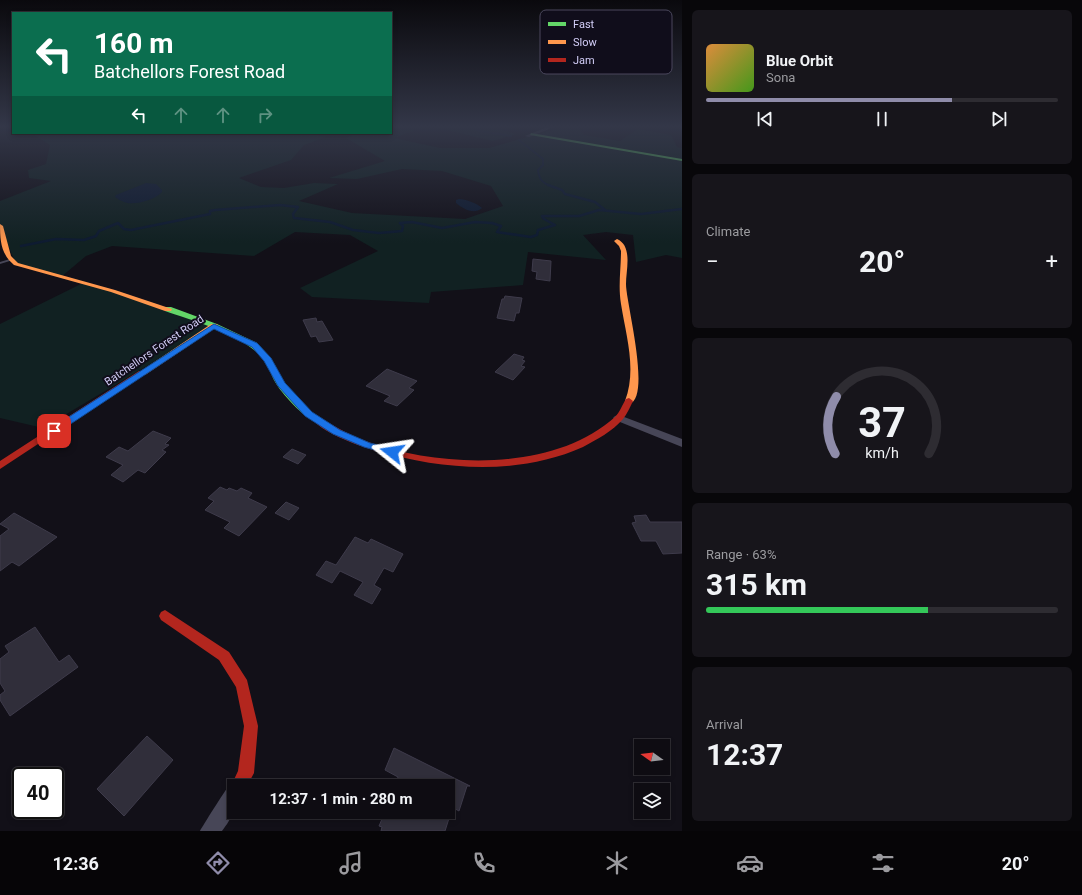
<!DOCTYPE html>
<meta charset="utf-8">
<style>
:root{--surface:#0e0c12;--page:#17151b;--text:#f1f3f6;--muted:#9b9b9f;--line:#2e2c32;--accent:#8f8caa}
body{margin:0;font-family:Roboto,sans-serif;background:var(--page);color:var(--text);height:100vh;display:flex;flex-direction:column;font-size:15px;white-space:nowrap}
*{box-sizing:border-box;margin:0}
p{font-size:13px;color:var(--muted)}
.icon{flex:none;width:22px;height:22px;fill:none;stroke:currentColor;stroke-width:2;stroke-linecap:round;stroke-linejoin:round}
.map{position:relative;flex:1;overflow:hidden}
.sheet{display:flex;flex-direction:column;gap:10px;padding:10px;background:#08070a;width:400px}
.sheet>*{flex:none}
.top-card{position:absolute;left:12px;top:12px;width:380px;height:122px;border-radius:0px;box-shadow:0 2px 6px #0003,0 0 0 1px var(--line);background:#0b6e4f;color:#fff;overflow:hidden}
.needle{width:26px;rotate:284deg}
.fabs{position:absolute;left:634px;top:739px;display:grid;gap:8px}
.fabs a{display:grid;place-items:center;width:36px;height:36px;border-radius:0px;background:var(--surface);box-shadow:0 2px 6px #0003,0 0 0 1px var(--line);font-size:20px}
.speed{position:absolute;left:12px;top:767px;display:flex;gap:8px;font-size:20px;font-weight:700;text-align:center}
.speed>*{display:grid;place-content:center;width:52px;height:52px;border-radius:50%;background:var(--surface);box-shadow:0 2px 6px #0003,0 0 0 1px var(--line);line-height:1}
.speed .limit{border:2px solid #111;border-radius:6px;background:#fff;color:#111}
.pin{position:absolute;display:grid;place-items:center;width:34px;height:34px;color:#fff;margin:-17px;border-radius:8px;box-shadow:0 2px 6px #0006}
.me{position:absolute;width:44px;margin:-22px;rotate:285deg;stroke-linejoin:round;filter:drop-shadow(0 0 3px #0008)}
.turn{display:flex;align-items:center;gap:14px;height:84px;padding:0 16px;font-size:18px}
.turn .icon{width:52px;height:52px;stroke-width:2.5}
.turn b{display:block;font-size:28px;line-height:34px}
.lanes{display:flex;align-items:center;height:38px;padding:0 16px;background:#0003;justify-content:center;gap:20px;direction:ltr}
.lanes .off{opacity:.35}
.big{font-size:30px;font-weight:700;line-height:1.1}
.sheet .widget{flex:1;display:flex;flex-direction:column;justify-content:center;gap:6px;min-width:0;padding:0 14px;border-radius:6px;background:var(--page)}
.sheet .dial{align-items:center;gap:0}
.dial svg{height:104px;overflow:visible;fill:none;stroke:var(--line);stroke-width:7;stroke-linecap:round;text-anchor:middle}
.dial text{fill:var(--text);stroke:none}
.song{display:flex;align-items:center;gap:12px}
.cover{width:48px;height:48px;border-radius:6px;background:linear-gradient(135deg,hsl(30 70% 55%),hsl(100 70% 35%))}
.played{height:4px;border-radius:2px;background:linear-gradient(90deg,var(--accent) 70%,var(--line) 70%)}
.keys{display:flex;justify-content:space-around;direction:ltr}
.heat{display:flex;justify-content:space-between;align-items:center;font-size:22px;direction:ltr}
.charge{height:6px;border-radius:3px;background:linear-gradient(90deg,#34c759 63%,var(--line) 0)}
.trip{position:absolute;left:227px;top:779px;width:228px;height:40px;border-radius:0px;background:var(--surface);box-shadow:0 2px 6px #0003,0 0 0 1px var(--line);font-weight:700;line-height:40px;text-align:center}
.menu{display:flex;height:64px;justify-content:space-around;align-items:center;background:#060507;color:var(--muted)}
.menu .icon{width:28px;height:28px}
.menu .active{color:var(--accent)}
.menu b{font-size:18px;color:var(--text)}
main{display:flex;flex:1;min-height:0}
.map>svg:first-child{display:block}
.green{fill:#112122}
.water{fill:#0e1b31}
.lines{fill:none;stroke-linecap:round;stroke-linejoin:round}
.stream-far1{stroke:#0e1b31;stroke-width:2}
.stream{stroke:#0e1b31;stroke-width:2.5}
.building{fill:#302e3a;stroke:#3e3b4b}
.lane{fill:#474657;fill-rule:evenodd}
.street{fill:#474657;fill-rule:evenodd}
.fast{fill:#63d668;fill-rule:evenodd}
.slow{fill:#ff974d;fill-rule:evenodd}
.jam{fill:#b3261e;fill-rule:evenodd}
.route{fill:#1a73e8;stroke:#114b97}
.labels{text-anchor:middle;stroke-width:4;stroke-linejoin:round;paint-order:stroke}
.street-label{font-size:11px;fill:#d3cef8;stroke:#100d1b}
.key{fill:#100d1b;stroke:#4a475d;stroke-width:1}
.key-label{font-size:11px;fill:#d3cef8}
</style>
<main>
<div class="map">
<svg width="682" height="831" viewBox="0 0 682 831">
<rect width="100%" height="100%" fill="#121018"/>
<!-- green -->
<path class="green" d="M391 127H424L394 138 440 148H489L563 127H578L584 135 620 141 638 129 671 135 677 147 682 148V258L666 255 636 262 633 235 606 232 583 235 606 260 528 252 523 285 431 292 429 303 312 297 300 288 378 251 350 235 295 232 254 256 112 246 86 256 61 277 16 264 0 226V201L51 181 29 178 28 170 46 164 50 145 31 133H305L326 137 304 145 291 160 239 178 261 187 284 188 314 183 338 184 299 201 352 213 465 219 503 206 491 186 442 171 402 169 357 179 329 178 385 161 346 138 357 133H391Z
M434 127H491L516 134 493 141Z
M85 282 214 326 43 428 0 418V324Z"/>
<!-- water -->
<path class="water" d="M146 183 156 184 162 190V192C155 200 134 206 124 202 121 201 118 199 115 197L116 195Z
M459 199C465 199 477 203 482 208 474 215 463 209 456 203V200Z"/>
<g class="lines">
<!-- stream-far1 -->
<path class="stream-far1" d="M471 127 480 131 511 136
M519 140 543 159V165L538 170C539 179 542 183 551 186"/>
<!-- stream -->
<path class="stream" d="M548 185 562 190 565 194 595 202 605 210
M21 246 56 239 84 240 96 236 99 231 118 223 124 229 131 230 210 214V211L215 210 280 205 298 207 293 214 294 218 330 222 353 230 379 233 402 231 403 226 400 223 412 222 442 228 475 222 492 223 501 226 497 232 531 237 537 235 538 230 555 225 544 219 542 216H579L599 210 641 214 682 209"/>
</g>
<!-- building -->
<path class="building" d="M533 259 551 261 550 281 536 279 537 272 532 271Z
M505 296 522 298 519 313H516L514 321 497 318 502 299H504Z
M316 318 317 322 322 321 333 340 319 342 316 336 311 337 303 320Z
M514 354 524 357 522 360 525 361 521 366 525 367 513 380 495 372Z
M387 369 417 381 409 388 414 390 397 406 384 401 390 396 366 386Z
M153 431 171 438 165 444 169 445 162 450 166 452 145 473 138 470 123 482 111 475 123 465 106 457 119 447 128 451Z
M292 449 306 455 298 464 283 457Z
M220 487 227 490 229 488 237 491 241 488 252 493 248 498 267 507 239 536 224 528 230 522 205 510 214 501 208 498Z
M286 502 299 508 289 520 275 513Z
M14 513 57 537 19 566 12 562 0 571V536L9 529 0 524Z
M646 515 650 522H682V553L663 554 656 541H641L632 523 636 522 634 516Z
M355 537 368 543 371 539 403 554 393 572 384 568 374 585 381 589 372 604 354 595 363 582 340 571 332 583 316 575 326 561 336 565Z
M35 627 59 662 69 655 78 667 10 716 0 700V695L5 691 0 683V659L9 652 5 646Z
M147 736 173 760 124 816 97 789Z
M394 748 470 786H467L459 811 448 805V786H395L398 777 385 770Z
M385 812H451L445 831H381L382 827 379 826Z"/>
<g class="lines">
<!-- lane -->
<path class="lane" d="M10 259 13 260 0 264V262Z"/>
<!-- street -->
<path class="street" d="M547 127H554L529 137 525 136Z
M619 415 682 439V447L615 420 613 418 615 416Z
M234 784 238 786H234C234 808 236 813 222 831H200C202 827 226 789 228 787 230 786 232 785 234 784Z"/>
<!-- fast -->
<path class="fast" d="M531 133 682 159V161L530 135Z
M165 307H171L217 324 257 343 272 360 285 384 311 412 324 421 322 423C311 426 283 395 277 385 272 378 270 369 265 361 247 336 194 321 165 311Z"/>
<!-- slow -->
<path class="slow" d="M0 224 3 226 11 256 18 263 115 290 172 309 171 311H165L111 292 14 265C1 254 0 241 0 224Z
M617 239C633 246 626 270 626 284 626 303 652 398 629 404L625 401C637 369 626 336 621 304 618 286 621 269 621 251L619 246 614 241Z
M211 324H217L218 326 145 375H139L138 373Z"/>
<!-- jam -->
<path class="jam" d="M139 371H145L146 373 0 469V461Z
M629 398 633 401C630 407 627 414 623 419 613 431 596 440 583 447 518 476 443 470 377 451 361 447 324 433 314 421L316 419H322C337 428 352 436 368 442 442 468 554 472 615 417 620 412 622 405 626 399Z
M165 610 229 652 247 680 258 726 254 773 247 786H234V792L231 786 238 771 244 726 236 687 219 660 161 620 159 616 161 612Z"/>
</g>
<!-- sky -->
<linearGradient id="sky" x2="0" y2="1"><stop stop-color="#0a090d"/><stop offset="0.52" stop-color="#333748"/><stop offset="1" stop-color="#333748" stop-opacity="0"/></linearGradient>
<rect width="682" height="243" fill="url(#sky)"/>
<!-- route -->
<path class="route" d="M214 324 257 343 271 358 285 383 312 412 340 430 370 443 395 449 397 452 395 454 392 455 364 447 333 434 305 416 278 386 264 361 252 347 214 329 57 433H50L49 431 50 429Z"/>
<g class="labels">
<!-- street labels -->
<g class="street-label">
<text transform="translate(154 350) rotate(-34)" y="4">Batchellors Forest Road</text>
</g>
</g>
<!-- legend -->
<rect x="540" y="10" width="132" height="64" rx="6" class="key"/>
<rect x="548" y="22" width="18" height="4" fill="#63d668"/>
<rect x="548" y="40" width="18" height="4" fill="#ff974d"/>
<rect x="548" y="58" width="18" height="4" fill="#b3261e"/>
<g class="key-label">
<text x="573" y="28">Fast</text>
<text x="573" y="46">Slow</text>
<text x="573" y="64">Jam</text>
</g>
</svg>
<div class="fabs">
<a><svg class="needle" viewBox="-14 -14 28 28"><path d="M0-13l5 13h-10z" fill="#e53935"/><path d="M0 13l5-13h-10z" fill="#9b9b9f"/></svg></a>
<a><svg class="icon" aria-label="layers" viewBox="0 0 24 24"><path d="M12 4l9 5-9 5-9-5zM3 14l9 5 9-5"/></svg></a>
</div>
<div class="speed"><div class="limit">40</div></div>
<div class="pin" style="left:54px;top:431px;background:#d93025"><svg class="icon" aria-label="arrive" viewBox="0 0 24 24"><path d="M6 21V4h12l-3 4 3 4H6"/></svg></div>
<svg class="me" style="left:392px;top:452px" viewBox="-20 -20 40 40"><path d="M0-17L14 15 0 8-14 15z" fill="#1a73e8" stroke="#fff" stroke-width="4"/></svg>
<div class="trip">12:37 · 1 min · 280 m</div>
<div class="top-card">
<div class="turn"><svg class="icon" aria-label="left" viewBox="0 0 24 24"><path d="M17 20v-9H6M10 6l-5 5 5 5"/></svg><div><b>160 m</b>Batchellors Forest Road</div></div>
<div class="lanes"><svg class="icon" aria-label="left" viewBox="0 0 24 24"><path d="M17 20v-9H6M10 6l-5 5 5 5"/></svg><svg class="icon off" aria-label="ahead" viewBox="0 0 24 24"><path d="M12 20V5M6 11l6-6 6 6"/></svg><svg class="icon off" aria-label="ahead" viewBox="0 0 24 24"><path d="M12 20V5M6 11l6-6 6 6"/></svg><svg class="icon off" aria-label="right" viewBox="0 0 24 24"><path d="M7 20v-9h11M14 6l5 5-5 5"/></svg></div>
</div>
</div>
<section class="sheet">
<div class="widget">
<div class="song"><i class="cover"></i><div><b>Blue Orbit</b><p>Sona</p></div></div>
<div class="played"></div>
<div class="keys"><svg class="icon" aria-label="previous" viewBox="0 0 24 24"><path d="M18 5L8 12l10 7zM5 5v14"/></svg><svg class="icon" aria-label="pause" viewBox="0 0 24 24"><path d="M8 5v14M16 5v14"/></svg><svg class="icon" aria-label="next" viewBox="0 0 24 24"><path d="M6 5l10 7-10 7zM19 5v14"/></svg></div>
</div>
<div class="widget"><p>Climate</p>
<div class="heat"><a>−</a><b class="big">20°</b><a>+</a></div>
</div>
<div class="widget dial"><svg viewBox="0 0 100 80">
<path d="M14 69A42 42 0 1 1 86 69"/>
<path d="M14 69A42 42 0 0 1 15 25" stroke="#8f8caa"/>
<text x="50" y="56" font-size="32" font-weight="700">37</text>
<text x="50" y="72" font-size="11">km/h</text>
</svg></div>
<div class="widget"><p>Range · 63%</p><b class="big">315 km</b><div class="charge"></div></div>
<div class="widget"><p>Arrival</p><b class="big">12:37</b></div>
</section>
</main>
<nav class="menu">
<b>12:36</b>
<svg class="icon active" aria-label="directions" viewBox="0 0 24 24"><path d="M12 3l9 9-9 9-9-9zM9 14v-3h6M13 9l2 2-2 2"/></svg>
<svg class="icon" aria-label="music" viewBox="0 0 24 24"><path d="M9 18V5l10-2v13"/><circle cx="6" cy="18" r="3"/><circle cx="16" cy="16" r="3"/></svg>
<svg class="icon" aria-label="phone" viewBox="0 0 24 24"><path d="M5 4h4l2 5-3 2q2 4 5 5l2-3 5 2v4C11 20 4 13 5 4z"/></svg>
<svg class="icon" aria-label="climate" viewBox="0 0 24 24"><path d="M12 3v18M4 7l16 10M4 17L20 7"/></svg>
<svg class="icon" aria-label="car" viewBox="0 0 24 24"><path d="M5 17H2v-5l4-1 3-4h7l3 4 3 1v5h-3M9 17h6M6 11h13"/><circle cx="7" cy="17" r="2"/><circle cx="17" cy="17" r="2"/></svg>
<svg class="icon" aria-label="filters" viewBox="0 0 24 24"><path d="M4 7h16M4 17h16"/><circle cx="9" cy="7" r="2"/><circle cx="15" cy="17" r="2"/></svg>
<b>20°</b>
</nav>
